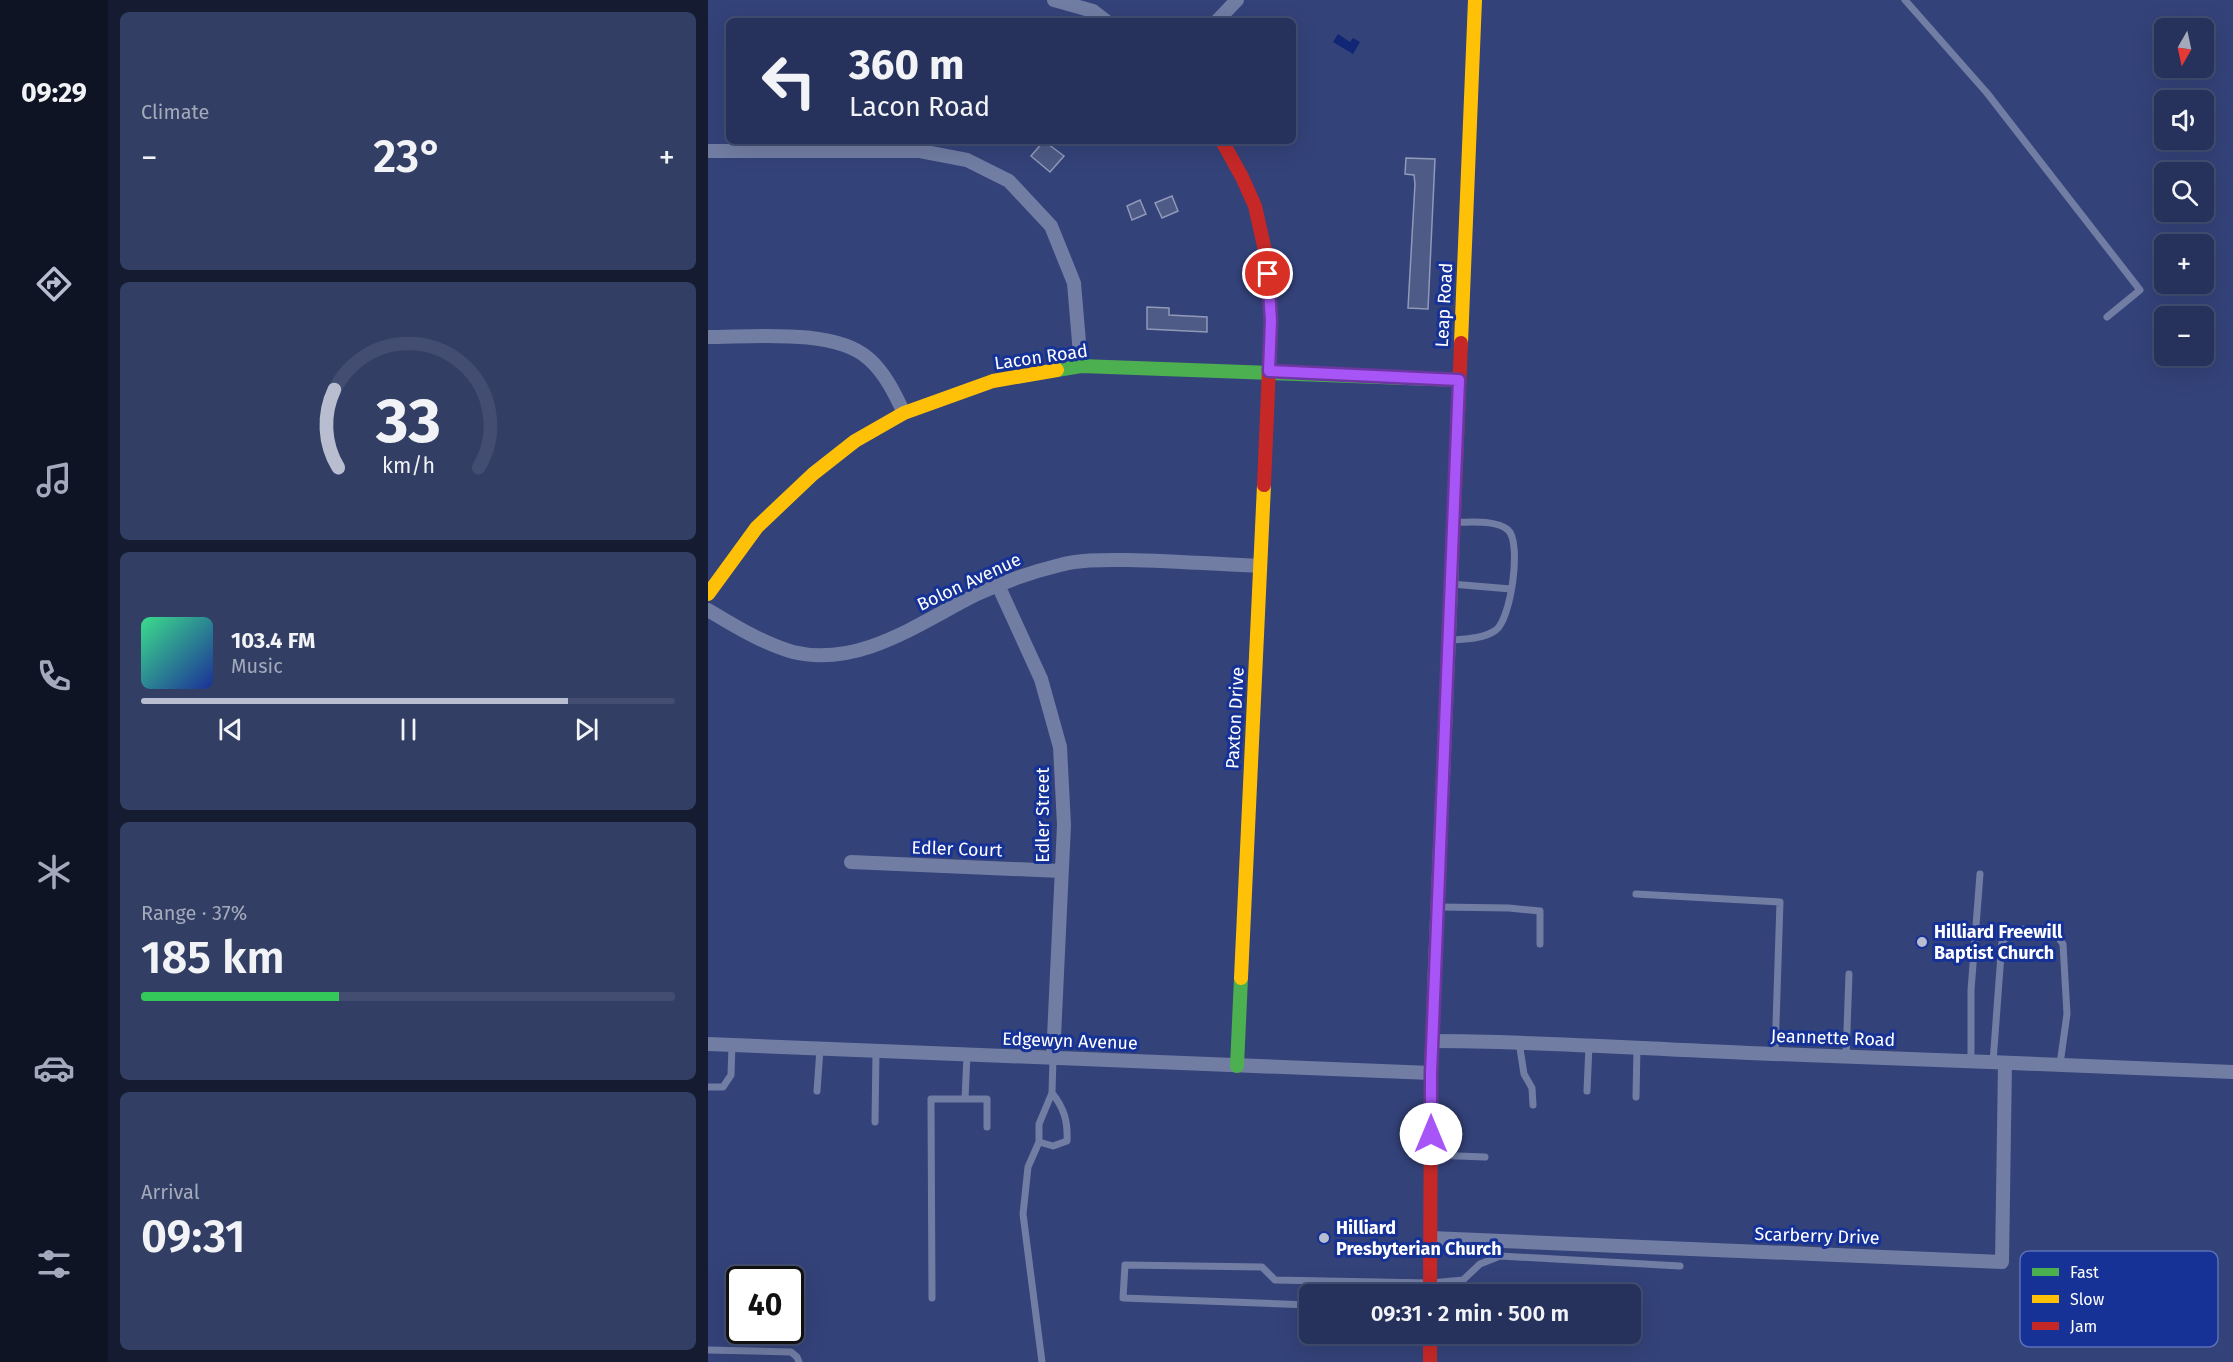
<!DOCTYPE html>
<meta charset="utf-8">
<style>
:root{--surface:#26325b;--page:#323e64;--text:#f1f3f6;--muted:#a4aabb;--line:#424d71;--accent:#b8bdd0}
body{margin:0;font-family:"Fira Sans",sans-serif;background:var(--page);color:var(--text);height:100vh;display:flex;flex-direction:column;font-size:22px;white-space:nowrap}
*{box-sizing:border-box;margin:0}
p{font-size:20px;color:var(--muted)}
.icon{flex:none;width:33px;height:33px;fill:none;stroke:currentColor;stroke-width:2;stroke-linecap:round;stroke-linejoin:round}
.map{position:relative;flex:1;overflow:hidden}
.panel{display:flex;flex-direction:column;gap:12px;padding:12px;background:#151c32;width:600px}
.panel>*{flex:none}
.hud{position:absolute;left:18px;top:18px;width:570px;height:126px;border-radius:9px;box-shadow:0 6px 24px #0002,0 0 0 2px var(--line);background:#26325b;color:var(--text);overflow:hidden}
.needle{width:39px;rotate:189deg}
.fabs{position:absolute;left:1446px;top:18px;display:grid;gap:12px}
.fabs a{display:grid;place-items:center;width:60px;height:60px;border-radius:9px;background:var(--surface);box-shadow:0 6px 24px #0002,0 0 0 2px var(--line);font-size:30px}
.speed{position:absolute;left:18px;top:1266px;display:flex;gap:12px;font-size:30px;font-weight:700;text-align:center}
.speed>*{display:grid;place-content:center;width:78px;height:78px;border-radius:50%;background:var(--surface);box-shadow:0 6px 24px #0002,0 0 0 2px var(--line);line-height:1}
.speed .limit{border:3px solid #111;border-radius:9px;background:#fff;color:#111}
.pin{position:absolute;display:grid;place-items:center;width:51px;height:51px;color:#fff;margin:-26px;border:3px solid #fff;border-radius:50%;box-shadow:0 2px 6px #0007}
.me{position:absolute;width:66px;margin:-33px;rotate:0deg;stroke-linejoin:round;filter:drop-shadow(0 0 4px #0008)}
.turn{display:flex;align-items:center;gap:21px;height:126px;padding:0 24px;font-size:27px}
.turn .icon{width:78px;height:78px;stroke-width:2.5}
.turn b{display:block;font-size:42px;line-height:51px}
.big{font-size:45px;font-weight:600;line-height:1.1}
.panel .widget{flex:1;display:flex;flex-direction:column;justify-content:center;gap:9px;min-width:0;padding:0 21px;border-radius:9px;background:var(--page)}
.panel .dial{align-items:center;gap:0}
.dial svg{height:156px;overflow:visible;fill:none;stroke:var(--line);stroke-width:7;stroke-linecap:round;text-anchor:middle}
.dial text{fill:var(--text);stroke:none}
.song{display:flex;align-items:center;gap:18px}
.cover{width:72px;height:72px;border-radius:9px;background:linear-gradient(135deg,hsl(150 70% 55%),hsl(230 70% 35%))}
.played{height:6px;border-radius:3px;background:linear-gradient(90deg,var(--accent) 80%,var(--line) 80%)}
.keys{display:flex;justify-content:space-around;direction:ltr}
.heat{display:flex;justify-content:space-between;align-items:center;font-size:33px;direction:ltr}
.charge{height:9px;border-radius:4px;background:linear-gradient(90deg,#34c759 37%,var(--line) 0)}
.trip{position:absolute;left:591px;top:1284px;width:342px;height:60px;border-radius:9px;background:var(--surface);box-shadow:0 6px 24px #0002,0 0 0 2px var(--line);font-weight:600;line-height:60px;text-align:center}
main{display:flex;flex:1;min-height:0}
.dock{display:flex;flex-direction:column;width:108px;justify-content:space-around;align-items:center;background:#0f1424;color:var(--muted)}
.dock .icon{width:42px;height:42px}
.dock .on{color:var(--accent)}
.dock b{font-size:27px;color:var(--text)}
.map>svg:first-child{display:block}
.water{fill:#112674}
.building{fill:#4e5b86;stroke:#9199b9;stroke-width:1.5}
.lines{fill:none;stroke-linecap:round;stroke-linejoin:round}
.lane{stroke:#727da4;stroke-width:7}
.street{stroke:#727da4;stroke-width:14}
.fast{stroke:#4caf50;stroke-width:14}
.slow{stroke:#ffc107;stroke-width:14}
.jam{stroke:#c62828;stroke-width:14}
.route-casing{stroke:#6d37a1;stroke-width:15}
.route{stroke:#a855f7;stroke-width:10}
.poi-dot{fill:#b8bdd0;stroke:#163296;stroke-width:2}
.labels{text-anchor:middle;stroke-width:6;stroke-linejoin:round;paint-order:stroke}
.street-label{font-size:18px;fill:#fff;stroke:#163296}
.poi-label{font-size:18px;font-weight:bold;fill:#fff;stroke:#163296;text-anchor:start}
.key{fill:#163296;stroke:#5c70b6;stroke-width:1.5}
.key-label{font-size:16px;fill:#fff}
</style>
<main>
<nav class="dock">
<b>09:29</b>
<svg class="icon on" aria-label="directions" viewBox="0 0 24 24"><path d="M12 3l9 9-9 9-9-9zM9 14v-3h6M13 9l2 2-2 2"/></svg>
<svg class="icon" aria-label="music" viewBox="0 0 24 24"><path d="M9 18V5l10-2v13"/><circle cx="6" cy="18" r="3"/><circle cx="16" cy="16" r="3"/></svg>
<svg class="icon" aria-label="phone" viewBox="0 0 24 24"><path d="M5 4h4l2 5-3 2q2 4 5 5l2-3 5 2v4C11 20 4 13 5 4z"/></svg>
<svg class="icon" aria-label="climate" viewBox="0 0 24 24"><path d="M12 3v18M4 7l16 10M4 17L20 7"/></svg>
<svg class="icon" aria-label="car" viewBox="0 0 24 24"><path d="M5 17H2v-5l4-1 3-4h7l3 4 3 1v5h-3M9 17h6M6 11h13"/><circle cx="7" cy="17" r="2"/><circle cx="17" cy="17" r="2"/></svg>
<svg class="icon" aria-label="filters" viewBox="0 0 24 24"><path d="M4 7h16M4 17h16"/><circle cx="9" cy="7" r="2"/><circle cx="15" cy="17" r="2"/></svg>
</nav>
<section class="panel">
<div class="widget"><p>Climate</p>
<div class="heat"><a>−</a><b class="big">23°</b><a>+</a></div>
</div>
<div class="widget dial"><svg viewBox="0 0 100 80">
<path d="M14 69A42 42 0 1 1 86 69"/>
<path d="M14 69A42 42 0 0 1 12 29" stroke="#b8bdd0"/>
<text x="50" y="56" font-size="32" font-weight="700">33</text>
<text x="50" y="72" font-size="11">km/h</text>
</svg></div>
<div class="widget">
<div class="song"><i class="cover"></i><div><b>103.4 FM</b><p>Music</p></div></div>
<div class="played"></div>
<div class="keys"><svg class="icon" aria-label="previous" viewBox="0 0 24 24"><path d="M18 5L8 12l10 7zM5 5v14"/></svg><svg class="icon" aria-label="pause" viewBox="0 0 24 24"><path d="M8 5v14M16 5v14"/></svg><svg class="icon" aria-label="next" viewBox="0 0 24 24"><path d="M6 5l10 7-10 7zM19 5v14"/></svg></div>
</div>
<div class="widget"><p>Range · 37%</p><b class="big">185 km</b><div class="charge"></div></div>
<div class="widget"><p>Arrival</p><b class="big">09:31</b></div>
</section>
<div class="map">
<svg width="1525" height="1362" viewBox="0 0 1525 1362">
<rect width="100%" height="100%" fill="#334279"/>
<!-- water -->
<path class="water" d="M630 34 642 42 645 38 652 42 645 54 625 42Z"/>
<!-- building -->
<path class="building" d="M336 141 356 156 342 172 323 156Z
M698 158 727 159 720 309 700 308 707 184 706 175 697 174Z
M464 196 470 211 454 218 447 203Z
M432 200 438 214 424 220 419 206Z
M439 307 461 308V315L499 317V332L439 329Z"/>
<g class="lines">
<!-- lane -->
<path class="lane" d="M1197 0 1279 93 1432 290 1399 317
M743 584 803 589
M743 640C758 639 775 639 788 630 803 619 814 542 800 530 787 519 761 523 746 522
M928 894 1072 902 1067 1054
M732 907 801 908 832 911V944
M811 1042 816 1074 824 1088 825 1105
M259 1055 257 1099H279V1127
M1138 1057 1141 974
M1263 1062V990L1272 874
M1285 1062 1294 941 1313 929 1346 932 1355 944 1359 1014 1352 1064
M0 1087H15L23 1075 24 1045
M109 1091 112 1049
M879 1091 881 1045
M344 1093 331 1124V1142L345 1146 359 1141C360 1121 356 1108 344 1093L345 1058
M928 1097 929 1047
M167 1122 168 1051
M331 1142 320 1167 315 1214 334 1362
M723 1155 777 1157
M657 1294 658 1283
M224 1298 223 1099H257
M602 1305 415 1298 417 1265 554 1267 567 1280 723 1283 755 1280 772 1264 792 1256 972 1266
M0 1350 83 1352 89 1357 91 1362"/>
<!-- street -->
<path class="street" d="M346 0 385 11 398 21
M509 21 529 0
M0 151H212L259 160 301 181 343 226 366 283 373 366
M0 337C44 337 127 328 161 359 177 373 187 394 196 413
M290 585 333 679 352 747 356 825 345 1058
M0 610C25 625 56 644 85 652 151 668 211 623 267 595 295 582 323 572 352 565 374 559 398 560 420 560 464 561 508 564 551 566
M143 862 353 871
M724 1041C830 1041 935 1049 1041 1053 1202 1059 1364 1065 1525 1072
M0 1044 723 1073
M723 1238 1294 1262 1297 1063"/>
<!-- fast -->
<path class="fast" d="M349 370 373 366 751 380
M726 990 744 563
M529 1066 533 978"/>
<!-- slow -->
<path class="slow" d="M753 343 767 0
M0 594 49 527 105 474 147 441 196 413 285 381 349 370
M533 978 556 485"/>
<!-- jam -->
<path class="jam" d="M514 141 534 177 547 206 558 255 563 321 556 485
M744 563 753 343
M722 1294 723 1073 726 990
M722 1334V1362"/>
</g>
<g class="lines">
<!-- route casing -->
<g class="route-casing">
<path id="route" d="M560 274 563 321 561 371 751 380 723 1073V1134"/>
</g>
<!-- route -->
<use href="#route" class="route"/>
</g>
<!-- markers -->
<g class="poi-dot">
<circle cx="1214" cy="942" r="6"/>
<circle cx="616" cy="1238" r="6"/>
</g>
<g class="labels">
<!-- street labels -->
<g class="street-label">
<text transform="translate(736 305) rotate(-87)" y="6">Leap Road</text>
<text transform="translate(333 357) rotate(-8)" y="6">Lacon Road</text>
<text transform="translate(261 582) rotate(-25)" y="6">Bolon Avenue</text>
<text transform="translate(527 718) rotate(-87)" y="6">Paxton Drive</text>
<text transform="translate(335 815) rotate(-90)" y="6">Edler Street</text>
<text transform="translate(249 849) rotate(2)" y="6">Edler Court</text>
<text transform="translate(1125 1038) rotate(2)" y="6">Jeannette Road</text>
<text transform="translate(362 1041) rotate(2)" y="6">Edgewyn Avenue</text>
<text transform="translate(1109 1236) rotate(2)" y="6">Scarberry Drive</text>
</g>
<!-- poi labels -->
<g class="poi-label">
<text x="1226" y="938">Hilliard Freewill<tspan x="1226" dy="21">Baptist Church</tspan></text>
<text x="628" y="1234">Hilliard<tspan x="628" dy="21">Presbyterian Church</tspan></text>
</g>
</g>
<!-- legend -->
<rect x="1312" y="1251" width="198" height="96" rx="9" class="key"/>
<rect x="1324" y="1268" width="27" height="8" fill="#4caf50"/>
<rect x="1324" y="1295" width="27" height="8" fill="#ffc107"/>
<rect x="1324" y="1322" width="27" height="8" fill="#c62828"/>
<g class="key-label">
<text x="1362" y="1278">Fast</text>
<text x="1362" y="1305">Slow</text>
<text x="1362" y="1332">Jam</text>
</g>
</svg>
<div class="fabs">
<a><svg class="needle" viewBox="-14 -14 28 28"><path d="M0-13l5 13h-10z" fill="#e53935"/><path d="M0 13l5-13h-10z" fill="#a4aabb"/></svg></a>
<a><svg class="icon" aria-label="sound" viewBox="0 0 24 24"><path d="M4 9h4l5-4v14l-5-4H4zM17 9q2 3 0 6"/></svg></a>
<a><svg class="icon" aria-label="search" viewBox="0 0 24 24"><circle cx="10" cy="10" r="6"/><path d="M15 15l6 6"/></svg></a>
<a>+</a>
<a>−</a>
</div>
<div class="speed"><div class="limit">40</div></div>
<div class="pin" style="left:560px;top:274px;background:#d93025"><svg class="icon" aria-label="arrive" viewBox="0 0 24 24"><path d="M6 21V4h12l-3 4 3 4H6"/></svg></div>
<svg class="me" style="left:723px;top:1134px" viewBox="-20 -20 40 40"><circle r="19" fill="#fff"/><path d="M0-13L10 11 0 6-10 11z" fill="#a855f7"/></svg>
<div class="trip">09:31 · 2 min · 500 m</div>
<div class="hud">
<div class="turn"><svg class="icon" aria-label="left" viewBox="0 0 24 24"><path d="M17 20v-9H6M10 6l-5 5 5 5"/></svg><div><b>360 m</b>Lacon Road</div></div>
</div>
</div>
</main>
